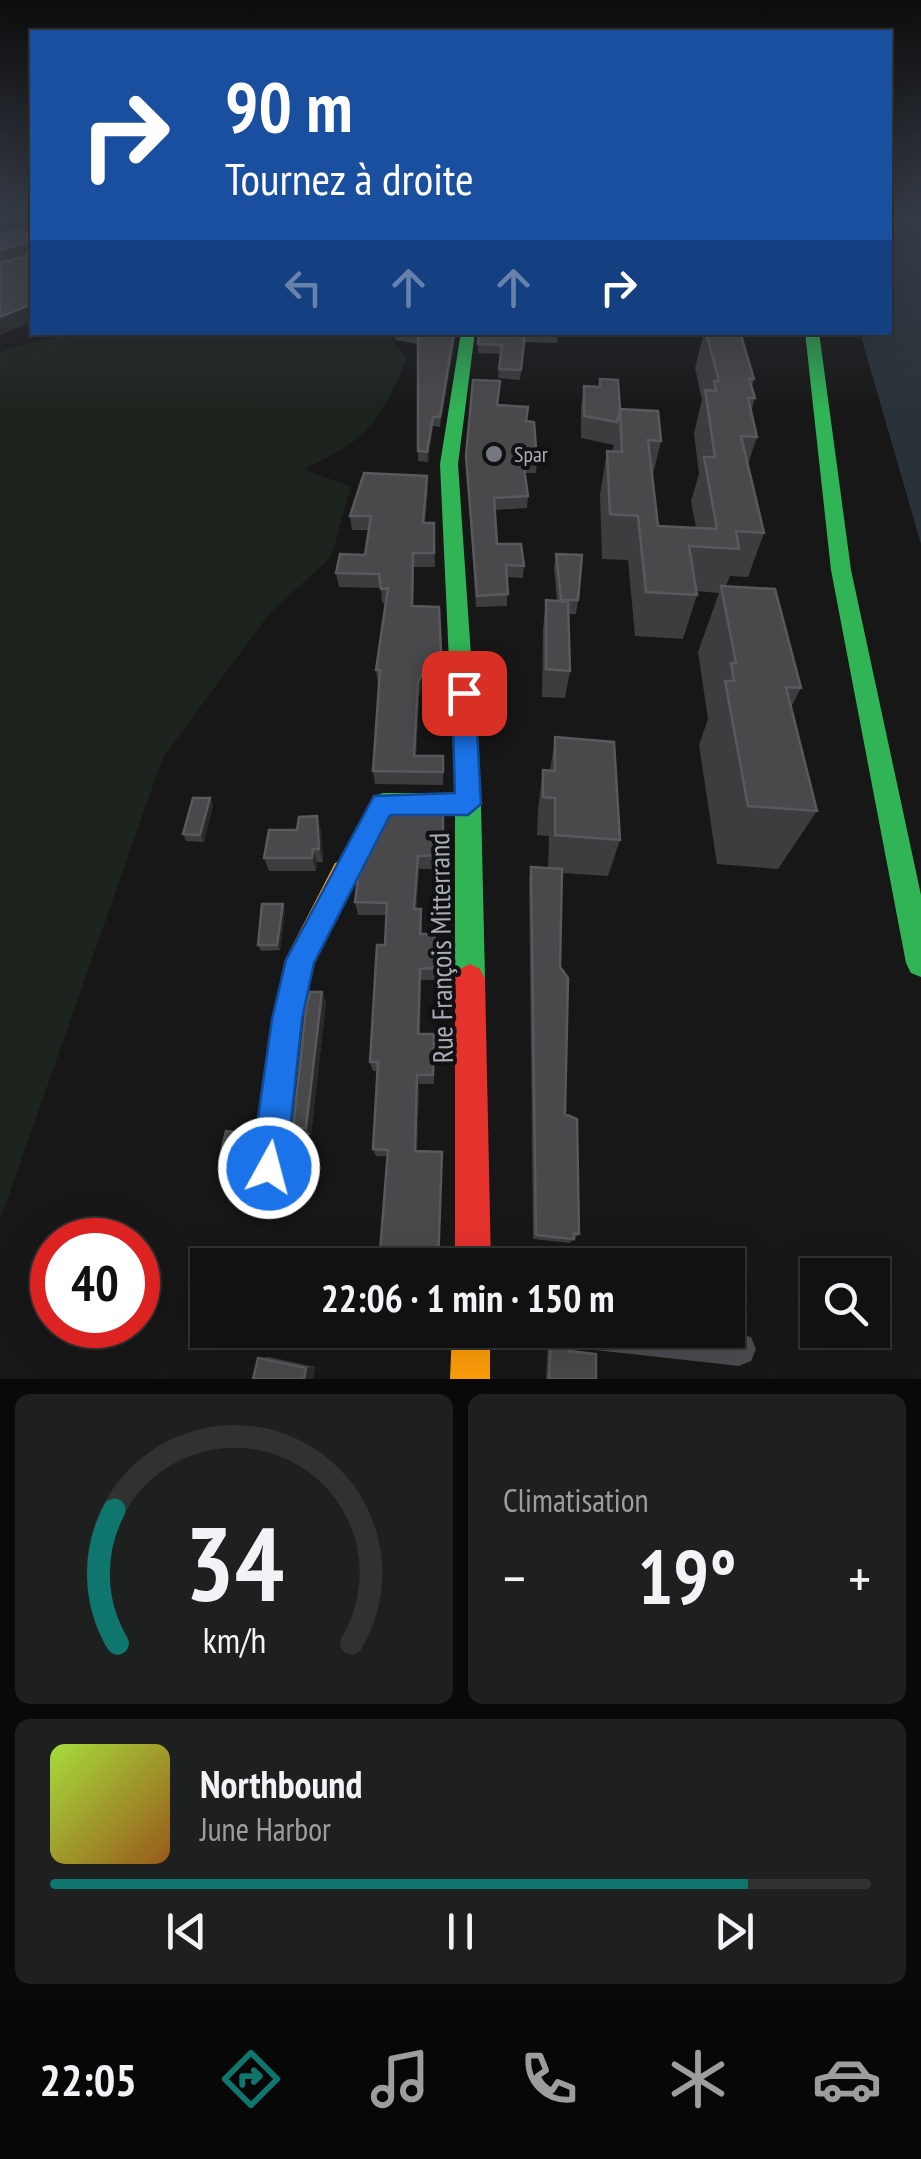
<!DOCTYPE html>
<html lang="fr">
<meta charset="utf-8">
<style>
:root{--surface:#111;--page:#1e1f1f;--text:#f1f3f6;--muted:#9c9d9f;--line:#303131;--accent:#0f766e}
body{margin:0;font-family:"PT Sans Narrow",sans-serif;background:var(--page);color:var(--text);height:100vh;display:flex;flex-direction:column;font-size:38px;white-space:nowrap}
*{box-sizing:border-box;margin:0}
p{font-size:32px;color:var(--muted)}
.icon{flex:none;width:55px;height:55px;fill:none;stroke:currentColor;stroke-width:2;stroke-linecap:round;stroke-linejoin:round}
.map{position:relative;height:1379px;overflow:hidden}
.drawer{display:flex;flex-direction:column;gap:15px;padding:15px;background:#090909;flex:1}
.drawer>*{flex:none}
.banner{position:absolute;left:30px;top:30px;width:862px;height:305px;border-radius:0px;box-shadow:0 10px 40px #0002,0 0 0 2px var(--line);background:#1a4fa0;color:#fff;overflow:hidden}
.fabs{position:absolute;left:800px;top:1258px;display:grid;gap:20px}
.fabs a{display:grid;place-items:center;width:90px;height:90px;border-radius:0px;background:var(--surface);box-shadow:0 10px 40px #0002,0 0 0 2px var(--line);font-size:50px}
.speed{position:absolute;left:30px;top:1218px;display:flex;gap:20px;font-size:50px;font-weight:700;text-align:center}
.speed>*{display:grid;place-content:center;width:130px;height:130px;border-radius:50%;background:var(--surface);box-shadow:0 10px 40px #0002,0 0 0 2px var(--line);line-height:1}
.speed .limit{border:15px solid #d22;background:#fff;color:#111}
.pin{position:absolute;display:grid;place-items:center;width:85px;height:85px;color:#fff;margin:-42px;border-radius:20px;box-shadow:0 5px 15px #0006}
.me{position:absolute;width:110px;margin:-55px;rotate:7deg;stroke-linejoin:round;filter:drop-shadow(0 0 8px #0008)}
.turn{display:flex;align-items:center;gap:35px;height:210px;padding:0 30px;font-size:45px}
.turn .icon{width:130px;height:130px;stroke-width:2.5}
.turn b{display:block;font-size:70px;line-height:85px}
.lanes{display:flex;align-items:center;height:95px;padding:0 30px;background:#0003;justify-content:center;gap:50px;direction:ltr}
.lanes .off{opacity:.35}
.big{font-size:75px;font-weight:700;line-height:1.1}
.drawer .card{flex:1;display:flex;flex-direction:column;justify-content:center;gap:15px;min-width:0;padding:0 35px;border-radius:15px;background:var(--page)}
.drawer .dial{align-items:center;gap:0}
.dial svg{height:260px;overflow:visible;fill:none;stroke:var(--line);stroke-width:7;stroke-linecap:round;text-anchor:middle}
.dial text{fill:var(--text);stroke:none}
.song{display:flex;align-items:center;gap:30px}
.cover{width:120px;height:120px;border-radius:15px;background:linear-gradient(135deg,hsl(80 70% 55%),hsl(30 70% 35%))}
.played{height:10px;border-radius:5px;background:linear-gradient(90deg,var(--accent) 85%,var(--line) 85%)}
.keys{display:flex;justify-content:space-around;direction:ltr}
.heat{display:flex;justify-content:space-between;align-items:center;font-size:55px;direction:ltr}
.drawer .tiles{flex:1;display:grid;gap:15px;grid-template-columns:1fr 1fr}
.card:last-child{grid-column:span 2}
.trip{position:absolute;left:190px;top:1248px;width:555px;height:100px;border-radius:0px;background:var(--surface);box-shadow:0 10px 40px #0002,0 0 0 2px var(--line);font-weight:700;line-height:100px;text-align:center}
.dock{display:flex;height:160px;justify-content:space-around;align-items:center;background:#070707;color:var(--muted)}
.dock .icon{width:70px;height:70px}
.dock .on{color:var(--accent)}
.dock b{font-size:45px;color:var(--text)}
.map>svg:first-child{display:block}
.green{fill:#1d241e}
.water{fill:#2a3239}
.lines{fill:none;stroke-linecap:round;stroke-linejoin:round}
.street{fill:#4b4c50;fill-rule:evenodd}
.fast{fill:#30b455;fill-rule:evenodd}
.slow{fill:#ff9f0a;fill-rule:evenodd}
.jam{fill:#e5322d;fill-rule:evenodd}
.wall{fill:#3d3d3f}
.shaded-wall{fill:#29292a}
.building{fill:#49494c;stroke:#58595d;stroke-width:2.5}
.route{fill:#1a73e8;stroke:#114b97;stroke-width:2.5}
.poi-dot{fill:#757880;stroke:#111113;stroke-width:4}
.labels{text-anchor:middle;stroke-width:8;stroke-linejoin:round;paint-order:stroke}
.far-poi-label{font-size:22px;fill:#a8adb8;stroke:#111113;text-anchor:start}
.street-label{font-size:28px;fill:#a8adb8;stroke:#111113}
</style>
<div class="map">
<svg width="921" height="1379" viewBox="0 0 921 1379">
<rect width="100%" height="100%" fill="#171717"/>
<!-- green -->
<path class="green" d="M67 333H395L392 340 407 359C379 423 368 440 304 469L351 487 331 557 270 613 163 757 0 1220V352Z"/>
<!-- water -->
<path class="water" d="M890 218H921V544L860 333 890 332Z"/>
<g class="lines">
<!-- street -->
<path class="street" d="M551 1330H722L751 1337 756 1349 751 1361 739 1366 568 1347 556 1342Z"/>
<!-- fast -->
<path class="fast" d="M461 332H475L458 464 481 804 485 979 480 989 470 994 460 989 455 979V815H390L355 881 345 884 335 881 332 872 374 796 383 793H455L440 464Z
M805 332H819L851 570 921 895V977L911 973 906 963 831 570Z"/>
<!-- slow -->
<path class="slow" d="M32 232V238L0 243V237Z
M345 860 355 863 358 872 314 963 302 1019 286 1168 281 1180 269 1185 257 1180 252 1168 272 1019 285 960 335 863Z
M452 1330H490V1379H450Z"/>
<!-- jam -->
<path class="jam" d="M470 964 480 969 485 979 491 1265H455V979L460 969Z"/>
</g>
<!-- wall -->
<path class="wall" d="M394 332H456L440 427 433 426 428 462 418 461V344L395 340Z
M479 332H558L557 343 525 342 520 380 498 378 500 354 478 353Z
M704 332H740L754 379 752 387 755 398 751 412 757 437 748 464 764 533 748 577 730 576 726 586 801 688 791 707 817 811 778 869 717 864 699 745 708 719 698 652 719 593 696 591 697 595 683 639 635 636 628 560 602 559 600 495 607 451H612L614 445 581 438V408L584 386 599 387 600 379 620 409 661 441 652 479 658 526 696 528 691 501 699 474 694 433 702 400 695 368Z
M498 405 526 421 537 461 536 473H525L528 496 527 508 495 510 497 544 524 566 523 578 507 577V606L476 607 466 456Z
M428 490 425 523H434L435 567H414L413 606 439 607 442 686H424L419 696 416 756H443V785L375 784 373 771 379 684H378L376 670 386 603H382L381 588 339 587 336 573 365 555 369 530H352L350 516Z
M556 554 578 600 576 614H569L570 671 565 698 542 697 543 629 546 600 557 601 554 568Z
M555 737 620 840 608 876 562 873 560 967 565 1114 579 1234 570 1243 533 1239 529 880 531 867 548 869 549 836 537 835 538 809 543 770 550 771Z
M210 798 213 805 204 842 186 841 183 834Z
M443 808 444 869H419L416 909H421L422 934H435L436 946 435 980H421L420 1034H434V1084H419L417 1151 442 1152V1159L376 1156 373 1149 378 1071H373L370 1062 385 945 386 915H358L355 902Z
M321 830 323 862H317L316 871H269L264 858Z
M285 910 280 950 261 951 258 945Z
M322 992 326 1003 311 1135H299L293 1128Z
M242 1133 246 1136 241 1165 224 1164 219 1161Z
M548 1338H551L596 1379H546Z
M269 1357 315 1367 313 1379H253L258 1358Z"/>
<!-- shaded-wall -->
<path class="shaded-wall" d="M26 243 31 257 0 266V250Z
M32 304V322L0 335V317Z
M454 332H456L440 427V417Z
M433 417V426L428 462 427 452Z
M427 476 428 490 424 537 423 523Z
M423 672 424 686 419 696 415 770 414 756 418 682Z
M210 798 213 805 204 842 200 835Z
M317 816 321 830 323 862 319 849Z
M313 849 317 862 316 871 312 858Z
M418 856 419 869 416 921 414 909Z
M283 904 285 910 280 950 277 945Z
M420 969 421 980 419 1044 418 1034Z
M322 992 326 1003 311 1135 306 1128Z
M417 1075 419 1084 417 1158 415 1151Z
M242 1133 246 1136 241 1165 237 1162Z
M315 1367 313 1379H304L306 1368Z"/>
<!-- building -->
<path class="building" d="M19 230 32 243V268H29L32 270V304L0 317V263L27 256 30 247 26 243 0 250V233Z
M403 332H454L440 417H433L427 452 418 451V335Z
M479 332H558V334L525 333 521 370 499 369 502 345 478 344Z
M706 332H740L754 379H749L755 398H748L757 437 741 436 764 533 736 531 739 549 689 546 697 595 646 592 638 516 610 514 607 451 622 452 620 409 658 411 661 441 648 440 658 526 717 529 704 457H715L705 390 716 391 714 381H719Z
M600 379 618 380 620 409 617 422 584 416V386L600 387Z
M473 380 500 381 497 405 528 407 526 421 534 422 537 461H523L528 496 494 498 497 544H521L524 566 506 565 508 594 477 596 466 456Z
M364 473 427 476 423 523H434V553H413L412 606 439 607 442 673 423 672 418 682 414 756H443V772L373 771 380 670H376L388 588 381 589 379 574 336 573 340 554 365 555 371 516H350Z
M556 554 582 555 578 600H561Z
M721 586 775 589 801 688 786 687 817 811 748 806 725 681H734L731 663H736Z
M546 600 568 602 570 671 546 669Z
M555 737 614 742 620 840 555 835V798L543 797V770L555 771Z
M193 798H210L200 835 183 834Z
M392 808H443V855L418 856 414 909H421L420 934H435L434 968 420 969 418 1034H434L433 1075H417L415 1151 442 1152 438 1265H379L388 1150 373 1149 378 1062H370L377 945H385L387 903 355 902 359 871Z
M317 816 319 849H313L312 858H264L269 830H297L299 817Z
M531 867 562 869 560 967 568 978 565 1114 577 1119 579 1234 574 1233V1239L536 1235Z
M262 904H283L277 945H258Z
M310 992H322L306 1128H293L306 1009Z
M226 1131 242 1133 237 1162 219 1161Z
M728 1275 732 1276 735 1306H728Z
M364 1330H408V1335L364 1334Z
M551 1338 570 1351 596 1354V1379H549Z
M258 1358 306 1368 304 1379H253Z"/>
<!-- sky -->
<linearGradient id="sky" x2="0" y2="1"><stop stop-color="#0d0d0d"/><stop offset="0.53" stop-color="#363c47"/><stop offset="1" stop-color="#363c47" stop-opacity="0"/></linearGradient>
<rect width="921" height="411" fill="url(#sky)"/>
<!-- route -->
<path class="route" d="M464 684 475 693 481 804 468 815H390L314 963 302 1019 286 1168 281 1180 269 1185 257 1180 251 1168 272 1019 286 960 374 796 455 793 452 693Z"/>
<!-- markers -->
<circle class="poi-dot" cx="494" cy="454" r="10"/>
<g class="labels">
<!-- far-poi labels -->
<g class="far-poi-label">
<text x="514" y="462">Spar</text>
</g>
<!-- street labels -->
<g class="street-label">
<text transform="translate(441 948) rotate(-91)" y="10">Rue François Mitterrand</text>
</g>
</g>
</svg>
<div class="fabs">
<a><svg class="icon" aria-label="search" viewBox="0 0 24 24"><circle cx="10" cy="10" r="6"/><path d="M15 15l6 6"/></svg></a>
</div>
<div class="speed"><div class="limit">40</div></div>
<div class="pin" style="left:464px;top:693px;background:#d93025"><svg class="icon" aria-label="arrive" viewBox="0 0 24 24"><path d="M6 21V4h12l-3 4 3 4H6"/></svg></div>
<svg class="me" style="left:269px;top:1168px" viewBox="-20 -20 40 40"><circle r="17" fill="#1a73e8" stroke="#fff" stroke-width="3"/><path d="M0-11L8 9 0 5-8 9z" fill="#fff"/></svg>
<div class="trip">22:06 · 1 min · 150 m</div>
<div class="banner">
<div class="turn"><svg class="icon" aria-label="right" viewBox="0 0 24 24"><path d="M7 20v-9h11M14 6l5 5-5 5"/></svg><div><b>90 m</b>Tournez à droite</div></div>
<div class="lanes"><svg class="icon off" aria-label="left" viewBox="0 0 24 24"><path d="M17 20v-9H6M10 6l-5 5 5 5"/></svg><svg class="icon off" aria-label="ahead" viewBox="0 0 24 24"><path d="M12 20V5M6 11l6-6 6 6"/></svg><svg class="icon off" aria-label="ahead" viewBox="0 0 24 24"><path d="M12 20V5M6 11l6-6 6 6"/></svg><svg class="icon" aria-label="right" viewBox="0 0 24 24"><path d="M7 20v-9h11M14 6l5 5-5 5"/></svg></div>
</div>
</div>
<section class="drawer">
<div class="tiles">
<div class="card dial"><svg viewBox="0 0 100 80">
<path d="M14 69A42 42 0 1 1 86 69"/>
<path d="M14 69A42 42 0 0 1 13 28" stroke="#0f766e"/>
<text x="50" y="56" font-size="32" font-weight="700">34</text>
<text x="50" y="72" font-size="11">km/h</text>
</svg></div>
<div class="card"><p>Climatisation</p>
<div class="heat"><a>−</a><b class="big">19°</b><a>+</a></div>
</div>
<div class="card">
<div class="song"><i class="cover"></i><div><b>Northbound</b><p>June Harbor</p></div></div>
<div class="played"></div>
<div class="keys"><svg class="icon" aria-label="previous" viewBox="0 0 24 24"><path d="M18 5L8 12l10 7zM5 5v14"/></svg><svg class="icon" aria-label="pause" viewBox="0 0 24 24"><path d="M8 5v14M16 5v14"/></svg><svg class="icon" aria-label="next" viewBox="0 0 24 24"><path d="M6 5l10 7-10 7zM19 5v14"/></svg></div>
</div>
</div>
</section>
<nav class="dock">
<b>22:05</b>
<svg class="icon on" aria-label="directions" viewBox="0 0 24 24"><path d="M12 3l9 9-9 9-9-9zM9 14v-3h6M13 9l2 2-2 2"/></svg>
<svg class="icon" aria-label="music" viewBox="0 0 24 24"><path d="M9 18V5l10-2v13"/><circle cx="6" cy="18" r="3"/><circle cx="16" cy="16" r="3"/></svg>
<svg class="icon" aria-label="phone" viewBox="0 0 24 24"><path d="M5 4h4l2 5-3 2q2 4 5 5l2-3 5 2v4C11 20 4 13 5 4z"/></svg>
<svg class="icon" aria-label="climate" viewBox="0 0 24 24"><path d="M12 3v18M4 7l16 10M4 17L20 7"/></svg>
<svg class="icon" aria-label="car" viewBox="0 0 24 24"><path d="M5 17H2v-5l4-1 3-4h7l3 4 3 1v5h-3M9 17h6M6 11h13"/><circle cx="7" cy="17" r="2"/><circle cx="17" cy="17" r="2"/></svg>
</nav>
